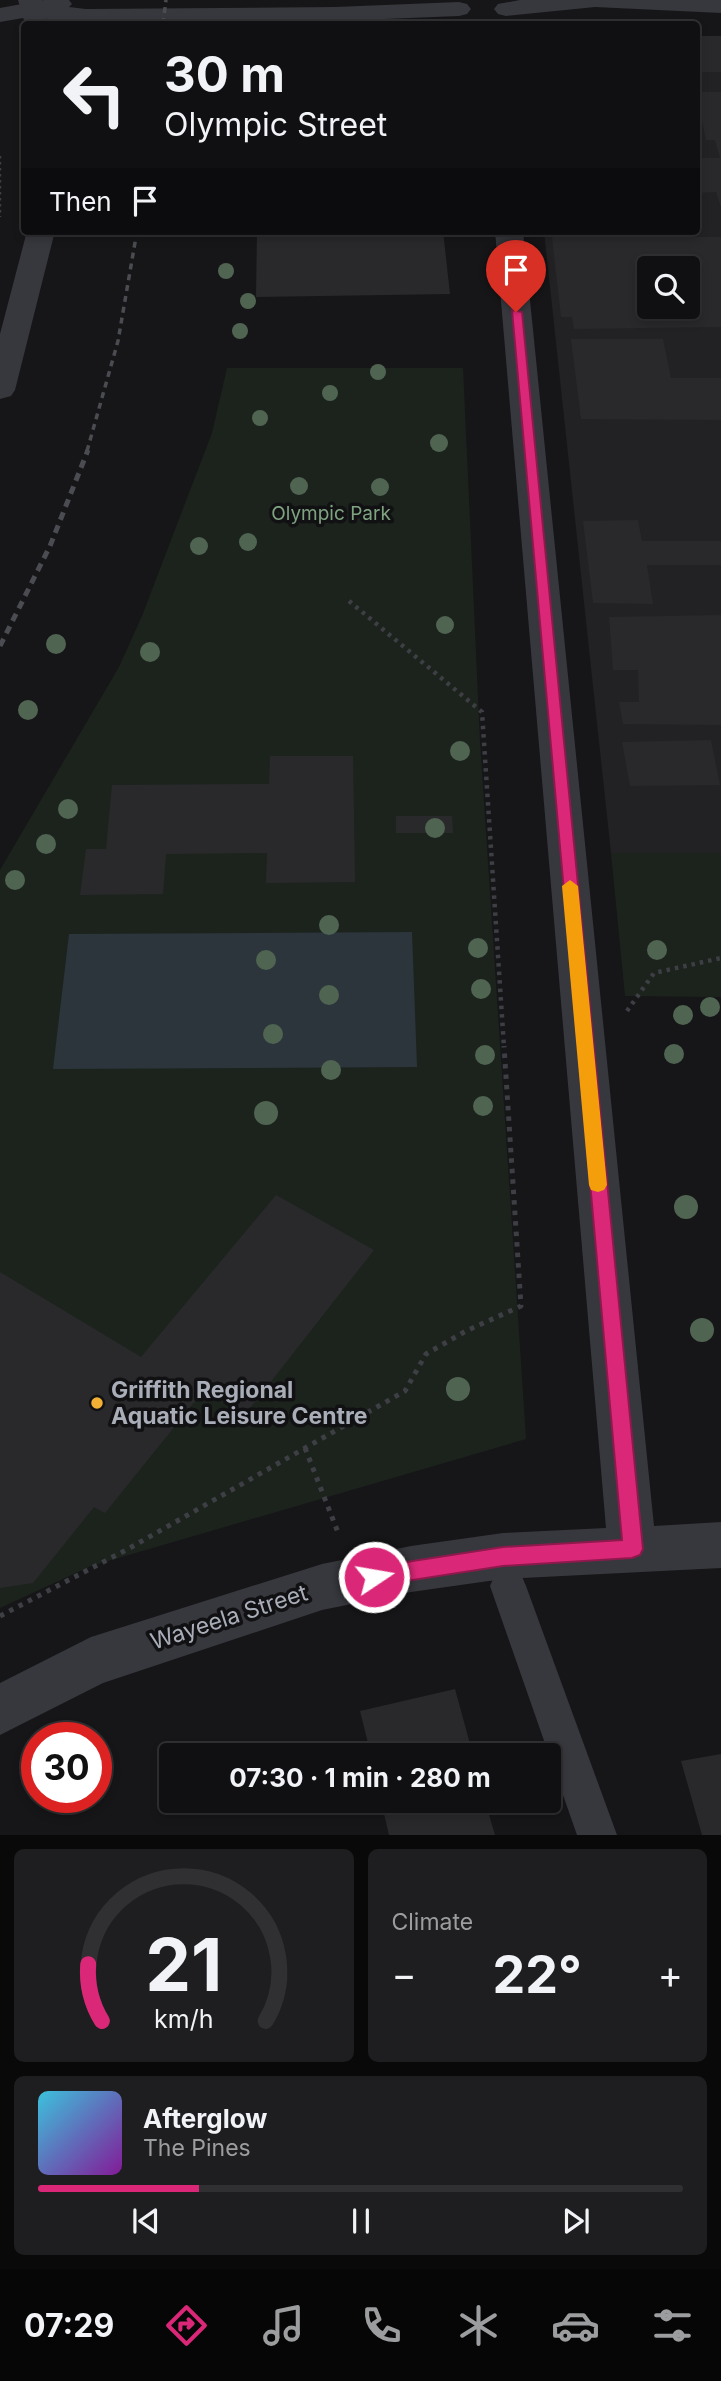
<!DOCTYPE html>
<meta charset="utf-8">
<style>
:root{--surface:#101012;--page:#1e1e20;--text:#f1f3f6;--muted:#9c9d9f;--line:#303032;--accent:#db2777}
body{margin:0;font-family:Inter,sans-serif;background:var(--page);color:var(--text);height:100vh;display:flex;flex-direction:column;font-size:26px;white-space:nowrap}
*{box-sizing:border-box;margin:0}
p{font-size:23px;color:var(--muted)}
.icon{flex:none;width:38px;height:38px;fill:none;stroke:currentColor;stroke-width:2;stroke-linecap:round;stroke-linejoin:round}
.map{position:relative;height:1835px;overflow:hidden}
.drawer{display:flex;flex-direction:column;gap:14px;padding:14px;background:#09090a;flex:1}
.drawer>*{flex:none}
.banner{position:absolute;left:21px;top:21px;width:679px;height:214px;border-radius:7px;box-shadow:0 4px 10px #0003,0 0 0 2px var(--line);background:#101012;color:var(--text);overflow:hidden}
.controls{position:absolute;left:637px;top:256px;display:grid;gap:14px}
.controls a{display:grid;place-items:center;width:63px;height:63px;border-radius:7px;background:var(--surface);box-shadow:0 4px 10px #0003,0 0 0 2px var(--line);font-size:35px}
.speed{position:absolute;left:21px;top:1722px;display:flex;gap:14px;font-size:35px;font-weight:700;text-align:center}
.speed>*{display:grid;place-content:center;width:91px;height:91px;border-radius:50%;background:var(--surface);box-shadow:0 4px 10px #0003,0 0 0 2px var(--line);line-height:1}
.speed .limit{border:10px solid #d22;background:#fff;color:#111}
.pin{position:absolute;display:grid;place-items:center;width:60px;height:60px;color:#fff;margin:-72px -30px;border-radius:50% 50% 50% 0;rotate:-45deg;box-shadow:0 0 7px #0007}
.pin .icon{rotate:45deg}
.me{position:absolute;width:77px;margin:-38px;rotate:78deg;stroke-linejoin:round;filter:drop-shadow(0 0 5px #0008)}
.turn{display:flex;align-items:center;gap:24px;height:147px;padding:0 28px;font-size:32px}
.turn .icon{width:91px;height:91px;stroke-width:2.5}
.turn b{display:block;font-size:49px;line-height:60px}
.then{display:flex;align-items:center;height:66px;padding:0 28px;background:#0003;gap:14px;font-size:26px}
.big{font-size:52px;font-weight:700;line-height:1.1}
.drawer .widget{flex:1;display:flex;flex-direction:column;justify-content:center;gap:10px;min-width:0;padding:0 24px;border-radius:10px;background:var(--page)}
.drawer .dial{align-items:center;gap:0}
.dial svg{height:182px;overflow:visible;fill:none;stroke:var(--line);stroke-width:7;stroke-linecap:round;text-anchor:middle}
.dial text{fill:var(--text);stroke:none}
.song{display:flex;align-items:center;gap:21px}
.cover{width:84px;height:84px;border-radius:10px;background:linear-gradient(135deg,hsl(190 70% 55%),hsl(290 70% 35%))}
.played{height:7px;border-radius:4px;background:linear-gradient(90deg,var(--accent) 25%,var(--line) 25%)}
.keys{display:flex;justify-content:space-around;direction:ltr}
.heat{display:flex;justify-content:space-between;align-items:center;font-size:38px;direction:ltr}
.drawer .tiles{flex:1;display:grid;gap:14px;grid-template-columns:1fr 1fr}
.widget:last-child{grid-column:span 2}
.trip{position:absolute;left:159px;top:1743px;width:402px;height:70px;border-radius:7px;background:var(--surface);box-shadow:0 4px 10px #0003,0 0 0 2px var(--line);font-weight:700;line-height:70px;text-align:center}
.tab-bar{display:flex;height:112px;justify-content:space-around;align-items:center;background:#060607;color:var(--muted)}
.tab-bar .icon{width:49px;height:49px}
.tab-bar .on{color:var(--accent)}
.tab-bar b{font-size:32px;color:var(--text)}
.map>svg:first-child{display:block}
.built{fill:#222225;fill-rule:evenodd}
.green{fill:#1c231d}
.water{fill:#2c353c}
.building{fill:#29292c;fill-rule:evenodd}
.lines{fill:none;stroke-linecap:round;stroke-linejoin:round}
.path-far2{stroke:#3d3f44;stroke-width:2.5;stroke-dasharray:2.5 3.5;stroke-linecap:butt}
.path-far1{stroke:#3d3f44;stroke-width:4.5;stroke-dasharray:3.5 5;stroke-linecap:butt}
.path{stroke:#3d3f44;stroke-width:5;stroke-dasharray:4.5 6;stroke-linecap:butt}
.service{fill:#37383d;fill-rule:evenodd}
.minor{fill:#37383d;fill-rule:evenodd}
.tertiary{fill:#37383d;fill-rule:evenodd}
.rail-far1{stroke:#4a4c52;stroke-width:3.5;stroke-dasharray:6 5;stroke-linecap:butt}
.rail{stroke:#4a4c52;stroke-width:5;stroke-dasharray:8 6;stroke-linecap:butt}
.tree{fill:#506452}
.route{fill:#db2777;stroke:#8e194d;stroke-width:2}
.slow{fill:#f59e0b}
.poi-dot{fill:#f2b134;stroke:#111113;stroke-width:2.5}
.labels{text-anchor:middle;stroke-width:7;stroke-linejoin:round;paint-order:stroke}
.park-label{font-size:19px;fill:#7fa381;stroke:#111113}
.near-poi-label{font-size:23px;font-weight:bold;fill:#a8adb8;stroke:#111113;text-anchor:start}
.near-street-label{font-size:23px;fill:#a8adb8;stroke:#111113}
</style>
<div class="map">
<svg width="721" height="1835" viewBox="0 0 721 1835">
<rect width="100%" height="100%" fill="#161618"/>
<!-- built -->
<path class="built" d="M697 37H721V853H611L544 231H696ZM649 268H688V306H649Z"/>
<!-- green -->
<path class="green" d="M227 368H463L480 741 526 1439 91 1566 0 1608V870L119 667 142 616 212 433Z
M611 853H721V997L625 996Z"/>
<!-- water -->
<path class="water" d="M412 932 417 1067 53 1069 69 934Z"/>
<!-- building -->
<path class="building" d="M696 36H721V72H701L703 78H696Z
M696 92H721V207L716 192 696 193V158H720L715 140H706Z
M257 231H443L450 294 256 297Z
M552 237H721V327L574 329 572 317H561ZM649 268H688V306H649Z
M571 339H663L671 378H721V420L581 419Z
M638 520 642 541H721V565H647L653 604 593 603 583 521Z
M721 615V725L623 724 619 702H639L638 670H613L609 617Z
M711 740 720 785 630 786 622 742Z
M270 756H353L355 882 266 883 267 853 166 854 163 894 80 895 86 849H106L112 785 269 784Z
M396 816H452L453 833H396Z
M276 1195 374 1250 244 1416 204 1390 105 1513 94 1507 33 1583 0 1588V1272L141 1357Z
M455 1689 473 1755H371L360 1711Z
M721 1754V1835H702L681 1761Z
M381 1801H485L495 1835H389Z"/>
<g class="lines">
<!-- path-far2 -->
<path class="path-far2" d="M0 156V217"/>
<!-- path-far1 -->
<path class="path-far1" d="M349 601 482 712 504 1047
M627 1011 654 973 721 958"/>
<!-- path -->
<path class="path" d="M305 1448 339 1535
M0 1616 128 1549 405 1391 426 1354 466 1331 521 1306 504 1046"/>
<!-- service -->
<path class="service" d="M508 1569 521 1574 526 1586 617 1835H577L490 1586 495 1574Z"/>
<!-- minor -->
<path class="minor" d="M44 0H69L72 4 69 7 86 9 335 7 459 2 467 4 471 9 467 14 459 16 335 21 86 23 29 17 0 22V8Z
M520 0H721V13L595 7 506 16 498 14 494 9 498 4Z
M495 231H523L654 1526 721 1522V1568L503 1579 411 1592 322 1610 103 1683 0 1735V1683L91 1637 322 1564 411 1546 503 1533 606 1528Z"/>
<!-- tertiary -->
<path class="tertiary" d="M18 0H42L47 24H25Z
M27 231H55L15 390 11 396 0 399V334Z"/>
<!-- rail-far1 -->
<path class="rail-far1" d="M163 24 166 0
M87 451 118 341 137 231"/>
<!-- rail -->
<path class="rail" d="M0 646 50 546 88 450"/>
</g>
<!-- trees -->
<g class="tree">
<circle cx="226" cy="271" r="8"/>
<circle cx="248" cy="301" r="8"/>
<circle cx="240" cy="331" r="8"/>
<circle cx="378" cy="372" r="8"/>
<circle cx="330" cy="393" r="8"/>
<circle cx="260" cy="418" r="8"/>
<circle cx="439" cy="443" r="9"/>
<circle cx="299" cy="486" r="9"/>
<circle cx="380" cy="487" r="9"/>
<circle cx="248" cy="542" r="9"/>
<circle cx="199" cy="546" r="9"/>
<circle cx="445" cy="625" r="9"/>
<circle cx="56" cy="644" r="10"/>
<circle cx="150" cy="652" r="10"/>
<circle cx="28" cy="710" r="10"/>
<circle cx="460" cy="751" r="10"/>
<circle cx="68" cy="809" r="10"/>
<circle cx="435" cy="828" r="10"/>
<circle cx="46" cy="844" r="10"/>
<circle cx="15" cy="880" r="10"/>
<circle cx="329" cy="925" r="10"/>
<circle cx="478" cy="948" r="10"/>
<circle cx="657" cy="950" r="10"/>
<circle cx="266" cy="960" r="10"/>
<circle cx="481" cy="989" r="10"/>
<circle cx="329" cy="995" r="10"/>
<circle cx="710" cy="1007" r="10"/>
<circle cx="683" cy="1015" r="10"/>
<circle cx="273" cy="1034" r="10"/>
<circle cx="674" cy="1054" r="10"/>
<circle cx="485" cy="1055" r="10"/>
<circle cx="331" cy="1070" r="10"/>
<circle cx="483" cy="1106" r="10"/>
<circle cx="266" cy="1113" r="12"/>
<circle cx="686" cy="1207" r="12"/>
<circle cx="702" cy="1330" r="12"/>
<circle cx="458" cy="1389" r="12"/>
</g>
<!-- route -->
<path class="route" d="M512 310 522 312 643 1549 640 1555 632 1558 503 1566 374 1586 367 1584 364 1577 367 1570 374 1567 503 1547 622 1540Z"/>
<!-- slow -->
<path class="slow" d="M570 880 578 886 607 1185 604 1190 598 1192 591 1190 589 1185 562 886Z"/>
<!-- markers -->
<circle class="poi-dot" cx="97" cy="1403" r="7"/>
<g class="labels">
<!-- park labels -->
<g class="park-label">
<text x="331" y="520">Olympic Park</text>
</g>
<!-- near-poi labels -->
<g class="near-poi-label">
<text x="111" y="1398">Griffith Regional<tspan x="111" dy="26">Aquatic Leisure Centre</tspan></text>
</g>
<!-- near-street labels -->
<g class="near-street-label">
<text transform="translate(229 1617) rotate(-18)" y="8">Wayeela Street</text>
</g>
</g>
</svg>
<div class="controls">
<a><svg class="icon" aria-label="search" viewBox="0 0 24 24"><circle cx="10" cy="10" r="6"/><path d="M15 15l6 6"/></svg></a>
</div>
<div class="speed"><div class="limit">30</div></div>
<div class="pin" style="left:516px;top:312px;background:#d93025"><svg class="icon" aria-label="arrive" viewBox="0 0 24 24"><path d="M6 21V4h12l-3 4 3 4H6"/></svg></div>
<svg class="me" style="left:374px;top:1577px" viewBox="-20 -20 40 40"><circle r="17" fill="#db2777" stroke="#fff" stroke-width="3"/><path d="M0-11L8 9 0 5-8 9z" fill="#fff"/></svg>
<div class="trip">07:30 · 1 min · 280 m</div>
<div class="banner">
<div class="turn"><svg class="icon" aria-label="left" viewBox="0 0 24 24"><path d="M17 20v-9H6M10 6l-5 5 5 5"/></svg><div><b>30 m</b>Olympic Street</div></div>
<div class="then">Then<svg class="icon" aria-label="arrive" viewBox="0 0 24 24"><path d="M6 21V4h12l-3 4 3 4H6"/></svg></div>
</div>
</div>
<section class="drawer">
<div class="tiles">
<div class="widget dial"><svg viewBox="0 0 100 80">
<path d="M14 69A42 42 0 1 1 86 69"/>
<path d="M14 69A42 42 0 0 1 8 44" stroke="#db2777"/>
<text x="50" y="56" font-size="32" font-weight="700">21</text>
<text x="50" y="72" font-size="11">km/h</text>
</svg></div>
<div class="widget"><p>Climate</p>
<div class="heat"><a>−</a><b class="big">22°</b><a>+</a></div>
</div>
<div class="widget">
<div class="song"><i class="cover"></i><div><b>Afterglow</b><p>The Pines</p></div></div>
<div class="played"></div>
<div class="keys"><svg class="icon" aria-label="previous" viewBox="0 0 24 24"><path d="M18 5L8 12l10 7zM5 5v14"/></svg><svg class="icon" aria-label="pause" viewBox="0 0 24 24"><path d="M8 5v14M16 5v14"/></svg><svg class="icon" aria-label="next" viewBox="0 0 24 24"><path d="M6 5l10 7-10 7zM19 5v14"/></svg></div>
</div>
</div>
</section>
<nav class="tab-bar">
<b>07:29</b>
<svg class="icon on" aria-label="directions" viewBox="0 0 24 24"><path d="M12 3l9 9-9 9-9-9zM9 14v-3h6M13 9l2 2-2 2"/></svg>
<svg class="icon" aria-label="music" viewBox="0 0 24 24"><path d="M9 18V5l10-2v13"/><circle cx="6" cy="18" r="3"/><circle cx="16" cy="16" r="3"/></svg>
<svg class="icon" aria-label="phone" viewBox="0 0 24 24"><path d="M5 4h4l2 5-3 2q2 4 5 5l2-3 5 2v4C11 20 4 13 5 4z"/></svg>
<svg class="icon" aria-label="climate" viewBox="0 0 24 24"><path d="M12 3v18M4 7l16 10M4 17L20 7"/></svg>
<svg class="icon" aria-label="car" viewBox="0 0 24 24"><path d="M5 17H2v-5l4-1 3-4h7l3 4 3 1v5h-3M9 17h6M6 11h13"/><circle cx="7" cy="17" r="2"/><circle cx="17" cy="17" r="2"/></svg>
<svg class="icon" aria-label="filters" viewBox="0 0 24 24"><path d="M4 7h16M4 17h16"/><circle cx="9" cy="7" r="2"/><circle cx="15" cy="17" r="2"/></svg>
</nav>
